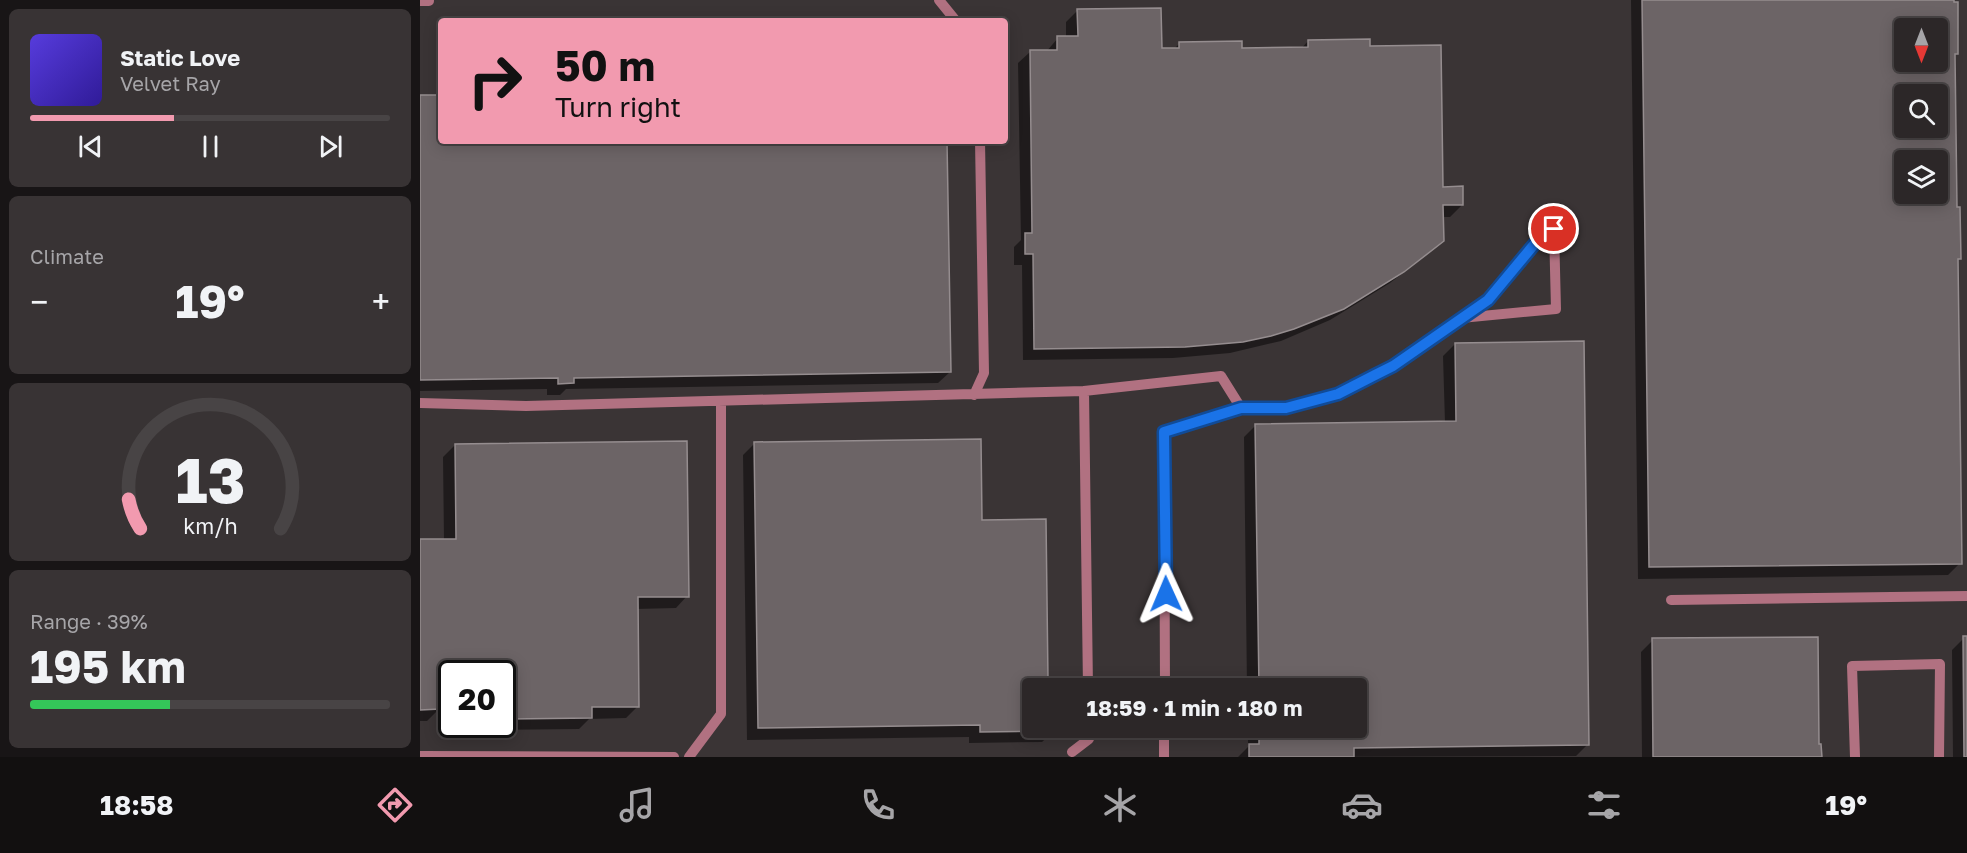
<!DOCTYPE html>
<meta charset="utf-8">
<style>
:root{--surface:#2c2728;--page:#383334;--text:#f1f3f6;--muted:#a6a5a8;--line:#484445;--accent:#f29aaf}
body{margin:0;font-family:"Golos Text",sans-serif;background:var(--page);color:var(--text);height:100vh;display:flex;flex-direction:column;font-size:22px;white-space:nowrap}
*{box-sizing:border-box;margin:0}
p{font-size:20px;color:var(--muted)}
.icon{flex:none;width:33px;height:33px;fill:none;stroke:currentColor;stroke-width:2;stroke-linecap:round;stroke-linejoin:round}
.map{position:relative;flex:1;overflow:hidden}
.sheet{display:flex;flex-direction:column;gap:9px;padding:9px;background:#181516;width:420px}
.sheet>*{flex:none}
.banner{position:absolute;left:18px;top:18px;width:570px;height:126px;border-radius:6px;box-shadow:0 3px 15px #0003,0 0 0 2px var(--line);background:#f29aaf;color:#111;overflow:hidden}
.needle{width:39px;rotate:180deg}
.fabs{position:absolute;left:1474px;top:18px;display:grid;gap:12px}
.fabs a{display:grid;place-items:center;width:54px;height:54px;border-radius:6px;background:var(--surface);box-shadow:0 3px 15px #0003,0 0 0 2px var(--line);font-size:30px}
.speed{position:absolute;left:18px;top:660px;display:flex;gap:12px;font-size:30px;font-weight:700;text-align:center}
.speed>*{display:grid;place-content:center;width:78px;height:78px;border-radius:50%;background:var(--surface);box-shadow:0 3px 15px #0003,0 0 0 2px var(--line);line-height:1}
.speed .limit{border:3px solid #111;border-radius:9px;background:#fff;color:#111}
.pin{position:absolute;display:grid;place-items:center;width:51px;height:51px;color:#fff;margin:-26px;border:3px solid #fff;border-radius:50%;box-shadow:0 2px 6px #0007}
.me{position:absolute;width:66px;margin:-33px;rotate:359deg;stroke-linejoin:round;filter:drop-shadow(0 0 4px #0008)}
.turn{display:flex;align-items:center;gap:21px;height:126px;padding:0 18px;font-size:27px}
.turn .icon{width:78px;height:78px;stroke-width:2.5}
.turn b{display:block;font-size:42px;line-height:51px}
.big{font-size:45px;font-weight:700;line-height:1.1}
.sheet .card{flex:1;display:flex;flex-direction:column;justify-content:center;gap:9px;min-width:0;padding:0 21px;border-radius:9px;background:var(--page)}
.sheet .dial{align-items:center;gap:0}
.dial svg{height:156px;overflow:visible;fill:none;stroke:var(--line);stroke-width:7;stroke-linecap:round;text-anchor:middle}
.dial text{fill:var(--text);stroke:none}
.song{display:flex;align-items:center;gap:18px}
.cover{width:72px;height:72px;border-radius:9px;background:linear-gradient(135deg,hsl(250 70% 55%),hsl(250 70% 35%))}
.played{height:6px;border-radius:3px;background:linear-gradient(90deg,var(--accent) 40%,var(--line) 40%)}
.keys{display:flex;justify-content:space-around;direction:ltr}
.heat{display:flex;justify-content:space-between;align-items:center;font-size:33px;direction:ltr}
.charge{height:9px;border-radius:4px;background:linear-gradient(90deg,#34c759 39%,var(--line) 0)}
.trip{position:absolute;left:602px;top:678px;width:345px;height:60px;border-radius:6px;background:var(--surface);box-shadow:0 3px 15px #0003,0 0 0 2px var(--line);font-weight:700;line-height:60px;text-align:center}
.menu{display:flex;height:96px;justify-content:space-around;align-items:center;background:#121010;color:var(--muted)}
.menu .icon{width:42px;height:42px}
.menu .on{color:var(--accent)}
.menu b{font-size:27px;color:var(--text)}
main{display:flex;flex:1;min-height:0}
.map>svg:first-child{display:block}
.shadow{fill:#0007;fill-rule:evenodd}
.building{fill:#6c6466;stroke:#958d8f;stroke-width:1.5;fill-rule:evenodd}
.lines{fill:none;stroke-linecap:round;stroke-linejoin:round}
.lane{stroke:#b17181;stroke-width:10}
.route-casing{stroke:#114b97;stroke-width:15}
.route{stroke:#1a73e8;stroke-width:10}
</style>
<main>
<section class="sheet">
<div class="card">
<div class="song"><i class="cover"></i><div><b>Static Love</b><p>Velvet Ray</p></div></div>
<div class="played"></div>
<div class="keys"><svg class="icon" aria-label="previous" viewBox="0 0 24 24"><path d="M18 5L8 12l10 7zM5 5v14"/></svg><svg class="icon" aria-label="pause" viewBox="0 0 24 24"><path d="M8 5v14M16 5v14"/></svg><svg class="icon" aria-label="next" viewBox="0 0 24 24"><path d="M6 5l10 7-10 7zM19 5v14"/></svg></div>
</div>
<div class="card"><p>Climate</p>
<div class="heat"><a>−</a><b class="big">19°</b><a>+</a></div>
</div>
<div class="card dial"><svg viewBox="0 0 100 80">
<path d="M14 69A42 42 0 1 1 86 69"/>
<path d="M14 69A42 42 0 0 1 8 54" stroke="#f29aaf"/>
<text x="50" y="56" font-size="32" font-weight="700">13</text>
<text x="50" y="72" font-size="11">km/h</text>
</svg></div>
<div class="card"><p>Range · 39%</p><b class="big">195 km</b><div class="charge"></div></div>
</section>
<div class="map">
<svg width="1547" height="757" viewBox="0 0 1547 757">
<rect width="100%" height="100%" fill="#3a3435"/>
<!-- shadow -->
<path class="shadow" d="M1211 0H1533L1537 53 1534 56 1536 209 1539 258 1537 261 1540 563 1528 575 1218 579ZM1485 28H1518V62H1485ZM1485 94H1518V128H1485ZM1485 160H1518V194H1485Z
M658 10 740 49H754L760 43 821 49H881L888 41 948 47 1022 188 1042 205 1030 217H1022V240L1010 252 970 283 910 320 861 341 810 353 753 358 603 360 602 265H594V247L601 240 598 63 610 52H626L638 38 646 37V22Z
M0 96H21V141H526L530 372 518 383 146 389 140 395H127V389L0 391Z
M1035 344 1168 744 1156 756 818 757 828 747V728H936V688H827L824 437 836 425 1025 423 1023 356Z
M335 443 560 521 627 681H633V688H612V728H634V731L622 742 549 743V737L327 740 323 455Z
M35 445 267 596 256 608 216 609 218 706 206 718 169 719 159 729 75 730V724H82V674H32V721H27V700L19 701V709L7 721H0V541L24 540 23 457Z
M1544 638H1547V757H1533L1532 650Z
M1233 640 1397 745 1400 757H1222L1221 652Z"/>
<!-- building -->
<path class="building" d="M1222 0H1534V2H1538V54H1535L1537 207H1540L1541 259H1538L1542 564 1229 567ZM1485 28H1518V62H1485ZM1485 94H1518V128H1485ZM1485 160H1518V194H1485Z
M741 8 742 48H759V42L822 41V48L888 47V40L950 39V46L1021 45 1023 187 1043 186V205H1023L1024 241 984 272 924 309 874 329 851 336 823 342 765 347 614 349 613 254H605V233H612L610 50H637V36H658L657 9Z
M0 95H21V141H527L531 372 154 378V383L138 384V378L0 380Z
M1164 341 1169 745 934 748V757H829V744H839V728H936V688H839L835 424 1036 421 1035 343Z
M561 439 562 520 626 519 628 679H635V688H612V728H635V731L560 732V725L338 728 334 442Z
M267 441 269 597H218L219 707H172V718L87 719 86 709H82V674H32V689H20V709L0 710V539H36L35 444Z
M1543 636H1547V757H1544Z
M1398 637 1399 744H1401L1402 757H1233L1232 638Z"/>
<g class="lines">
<!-- lane -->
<path class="lane" d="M519 0 536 21
M0 1H9
M664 391 801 376 821 408
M554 395 564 373 560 141
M0 403 106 406 664 391 668 688
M1251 600 1547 596
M745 688 744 432 821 408H866L918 394 973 366 1068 300 1117 241 1134 229 1136 309 1041 318
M652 752 669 739V728
M0 756 254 757
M269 757 301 714V401
M744 757V728
M1435 757 1432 666 1520 664 1519 757"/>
</g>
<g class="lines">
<!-- route casing -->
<g class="route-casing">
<path id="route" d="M746 594 744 432 821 408H866L918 394 955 375 973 366 1068 300 1117 241 1134 229"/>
</g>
<!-- route -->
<use href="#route" class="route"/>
</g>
</svg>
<div class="fabs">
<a><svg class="needle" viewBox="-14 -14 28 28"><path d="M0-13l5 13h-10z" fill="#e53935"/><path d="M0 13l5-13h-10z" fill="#a6a5a8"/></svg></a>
<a><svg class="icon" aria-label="search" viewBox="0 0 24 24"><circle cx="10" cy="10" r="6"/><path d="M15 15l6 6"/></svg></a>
<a><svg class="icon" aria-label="layers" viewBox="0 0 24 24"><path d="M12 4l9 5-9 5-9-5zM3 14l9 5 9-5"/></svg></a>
</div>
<div class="speed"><div class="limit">20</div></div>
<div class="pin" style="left:1134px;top:229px;background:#d93025"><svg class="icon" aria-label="arrive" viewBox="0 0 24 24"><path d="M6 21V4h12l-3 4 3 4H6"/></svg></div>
<svg class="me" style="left:746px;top:594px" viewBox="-20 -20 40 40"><path d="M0-17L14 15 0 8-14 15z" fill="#1a73e8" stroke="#fff" stroke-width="4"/></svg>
<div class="trip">18:59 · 1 min · 180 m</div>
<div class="banner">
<div class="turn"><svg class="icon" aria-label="right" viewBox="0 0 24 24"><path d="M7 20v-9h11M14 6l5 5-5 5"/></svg><div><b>50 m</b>Turn right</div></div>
</div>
</div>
</main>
<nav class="menu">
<b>18:58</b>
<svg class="icon on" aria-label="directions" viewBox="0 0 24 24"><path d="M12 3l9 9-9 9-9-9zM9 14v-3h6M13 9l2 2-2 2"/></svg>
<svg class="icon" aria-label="music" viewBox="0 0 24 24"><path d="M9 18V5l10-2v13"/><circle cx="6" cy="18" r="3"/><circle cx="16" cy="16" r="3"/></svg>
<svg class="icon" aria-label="phone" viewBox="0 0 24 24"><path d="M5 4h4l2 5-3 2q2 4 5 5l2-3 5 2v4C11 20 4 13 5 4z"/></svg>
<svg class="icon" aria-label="climate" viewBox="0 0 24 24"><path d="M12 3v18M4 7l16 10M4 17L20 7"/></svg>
<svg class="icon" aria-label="car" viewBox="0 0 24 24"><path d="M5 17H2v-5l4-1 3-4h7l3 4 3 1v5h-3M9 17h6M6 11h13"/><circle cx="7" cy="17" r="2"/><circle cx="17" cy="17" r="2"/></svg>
<svg class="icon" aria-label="filters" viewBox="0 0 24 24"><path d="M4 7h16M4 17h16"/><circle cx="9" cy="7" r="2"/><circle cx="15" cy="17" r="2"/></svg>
<b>19°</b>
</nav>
